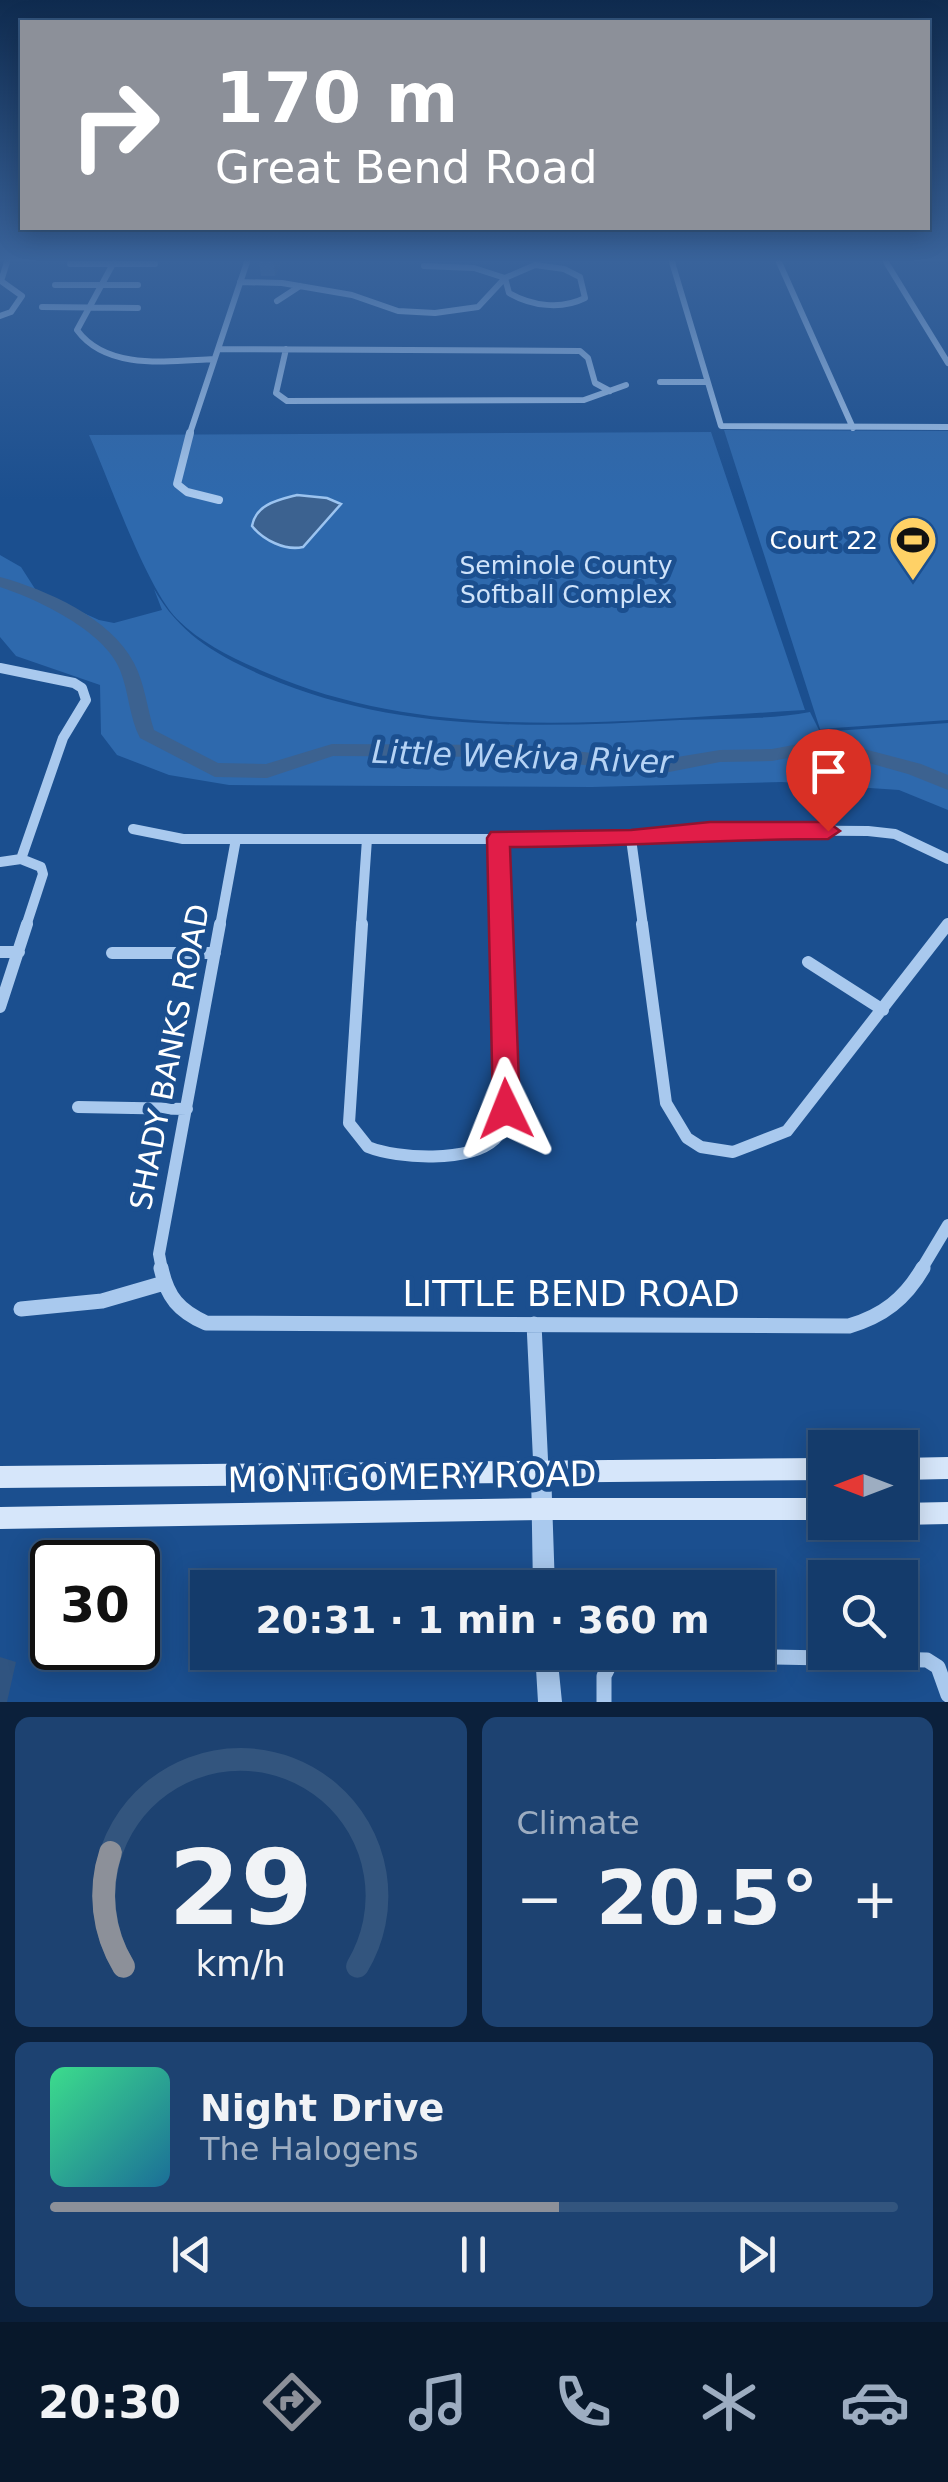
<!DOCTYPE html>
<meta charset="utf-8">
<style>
:root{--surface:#143b6b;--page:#1d4271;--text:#f1f3f6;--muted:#9dadc1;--line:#33557e;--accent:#8c9099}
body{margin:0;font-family:"DejaVu Sans",sans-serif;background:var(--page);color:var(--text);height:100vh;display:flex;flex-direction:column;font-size:38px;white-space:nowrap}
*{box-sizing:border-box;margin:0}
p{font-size:32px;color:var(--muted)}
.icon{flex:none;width:55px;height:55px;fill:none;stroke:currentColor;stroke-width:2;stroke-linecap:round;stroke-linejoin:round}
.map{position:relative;height:1702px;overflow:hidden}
.side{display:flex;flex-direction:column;gap:15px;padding:15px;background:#0b203b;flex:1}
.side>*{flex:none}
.guide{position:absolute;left:20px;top:20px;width:910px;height:210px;border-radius:0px;box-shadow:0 5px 25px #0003,0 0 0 2px var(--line);background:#8c9099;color:#fff;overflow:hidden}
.needle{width:65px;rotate:270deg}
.tools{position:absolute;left:808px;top:1430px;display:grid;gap:20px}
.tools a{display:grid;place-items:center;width:110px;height:110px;border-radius:0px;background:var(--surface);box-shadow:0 5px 25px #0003,0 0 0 2px var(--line);font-size:50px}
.speed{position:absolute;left:30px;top:1540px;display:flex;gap:20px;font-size:50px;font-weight:700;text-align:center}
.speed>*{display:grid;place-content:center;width:130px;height:130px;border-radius:50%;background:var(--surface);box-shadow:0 5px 25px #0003,0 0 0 2px var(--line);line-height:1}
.speed .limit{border:5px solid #111;border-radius:15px;background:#fff;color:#111}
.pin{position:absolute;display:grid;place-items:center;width:85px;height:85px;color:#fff;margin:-102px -42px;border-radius:50% 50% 50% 0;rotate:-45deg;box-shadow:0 0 10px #0007}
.pin .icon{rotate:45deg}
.me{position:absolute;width:110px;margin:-55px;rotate:358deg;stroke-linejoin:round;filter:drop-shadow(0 0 8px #0008)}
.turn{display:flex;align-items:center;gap:35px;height:210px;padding:0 30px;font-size:45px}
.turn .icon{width:130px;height:130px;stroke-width:2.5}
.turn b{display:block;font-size:70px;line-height:85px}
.big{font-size:75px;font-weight:700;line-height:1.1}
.side .card{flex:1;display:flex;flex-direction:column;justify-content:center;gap:15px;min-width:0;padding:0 35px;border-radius:15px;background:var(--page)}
.side .dial{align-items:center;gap:0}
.dial svg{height:260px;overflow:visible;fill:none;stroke:var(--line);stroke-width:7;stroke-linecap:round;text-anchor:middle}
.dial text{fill:var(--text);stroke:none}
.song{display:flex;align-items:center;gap:30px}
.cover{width:120px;height:120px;border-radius:15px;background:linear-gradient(135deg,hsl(150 70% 55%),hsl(200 70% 35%))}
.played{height:10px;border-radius:5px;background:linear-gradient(90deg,var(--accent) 60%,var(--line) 60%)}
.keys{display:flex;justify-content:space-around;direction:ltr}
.heat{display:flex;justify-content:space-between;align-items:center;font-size:55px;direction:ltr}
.side .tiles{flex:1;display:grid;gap:15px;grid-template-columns:1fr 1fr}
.card:last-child{grid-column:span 2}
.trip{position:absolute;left:190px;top:1570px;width:585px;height:100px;border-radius:0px;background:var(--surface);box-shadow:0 5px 25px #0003,0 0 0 2px var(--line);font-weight:700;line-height:100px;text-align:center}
.dock{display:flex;height:160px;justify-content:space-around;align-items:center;background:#08182b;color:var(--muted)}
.dock .icon{width:70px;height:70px}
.dock .active{color:var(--accent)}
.dock b{font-size:45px;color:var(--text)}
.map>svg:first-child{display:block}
.green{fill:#2e69ad}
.water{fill:#3c6290;stroke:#9cc4f0;stroke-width:2.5}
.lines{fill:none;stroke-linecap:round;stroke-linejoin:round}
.river{fill:#3c6290;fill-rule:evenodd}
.minor-far4{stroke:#a9c9ee;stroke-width:6}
.minor-far3{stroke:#a9c9ee;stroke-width:8}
.minor-far2{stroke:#a9c9ee;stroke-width:10}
.minor-far1{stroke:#a9c9ee;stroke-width:12}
.minor{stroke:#a9c9ee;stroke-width:15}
.tertiary{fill:#a9c9ee;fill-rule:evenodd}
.secondary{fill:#d6e6fa;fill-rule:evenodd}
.wall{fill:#3a679d}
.shaded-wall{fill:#305480}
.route{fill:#e11d48;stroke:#92132f;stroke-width:2.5}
.labels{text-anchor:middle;stroke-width:10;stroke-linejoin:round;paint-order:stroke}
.far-poi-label{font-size:25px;fill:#fff;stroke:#1b4f8f;text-anchor:end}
.far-park-label{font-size:25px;fill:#cfe3fa;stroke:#1b4f8f}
.street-label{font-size:30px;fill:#fff;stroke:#1b4f8f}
.water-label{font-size:32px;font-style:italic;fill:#b5d3f5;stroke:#1b4f8f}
.near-street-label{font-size:35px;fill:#fff;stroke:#1b4f8f}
</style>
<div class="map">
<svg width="948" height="1702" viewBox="0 0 948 1702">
<rect width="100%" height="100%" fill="#1b4f8f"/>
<!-- green -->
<path class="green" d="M724 430 948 431V720L820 729Z
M711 432 805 710C627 720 436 746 267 673 235 659 203 645 177 619 146 587 109 480 89 435Z
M0 555 21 567 37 592 99 620 114 623 162 610 154 589C180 635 218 656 266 677 396 733 540 728 680 720 722 718 769 720 810 712L820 732 948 723V810L899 790 782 782 592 787 229 785 169 775 117 755 101 734 100 685 16 656 0 637Z"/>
<!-- water -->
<path class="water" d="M297 495 327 498 341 504 303 547C285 551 263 540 252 526 256 504 278 500 297 495Z"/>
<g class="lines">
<!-- river -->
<path class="river" d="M0 577C47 590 111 618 134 663 145 684 147 708 154 730L218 763 266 764 332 744 517 745 659 760 720 750 772 749 826 739 921 764 948 775V790L908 774 826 751 772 761 720 762 659 774 517 757 333 756 267 778 215 777 140 738C129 717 129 692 120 670 105 631 37 599 0 587Z"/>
<!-- minor-far4 -->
<path class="minor-far4" d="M114 262 77 330C107 371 169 361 214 359
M672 262 721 426 948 427
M779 262 853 428
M886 262 948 363
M70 264H155
M535 265 564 269 580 277 585 298C561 310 532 306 509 293L505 278Z
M424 266 474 268 505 278
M240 282 282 283 352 295 398 311 435 313 478 307 505 278
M55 285H138
M277 301 300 286
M42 307 138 308
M0 316 11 312 22 296 1 281 7 262
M218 349 580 351 588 358 595 383 610 391
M286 349 276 393 287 401 584 400 626 385
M660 382H707
M189 436 247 262"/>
<!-- minor-far3 -->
<path class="minor-far3" d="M190 433 177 484 187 492 219 500"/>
<!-- minor-far2 -->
<path class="minor-far2" d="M0 668 74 683 82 688 86 700 63 738 21 859 41 867 43 874 26 926
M133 829 183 839H631L710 830 868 831 895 834 948 859
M499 838 501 926
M631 839 643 926
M0 862 21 859
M220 926 236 839
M361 926 367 839"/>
<!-- minor-far1 -->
<path class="minor-far1" d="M362 924 349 1123 368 1147C398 1159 469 1163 495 1139 503 1131 504 1120 506 1109L501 924
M642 924 666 1103 687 1138 701 1147 733 1152 787 1131 948 924
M0 952H19
M112 953H215
M808 962 883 1010
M0 1007 27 924
M78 1107 187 1109
M162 1270 159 1254 220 924
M921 1270 948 1225"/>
<!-- minor -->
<path class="minor" d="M161 1268C167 1297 179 1311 206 1323L849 1326C883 1316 905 1299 923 1268
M21 1309 102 1301 164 1283
M534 1324 541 1470
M604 1702V1676L615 1654 927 1660 938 1667 948 1695"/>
<!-- tertiary -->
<path class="tertiary" d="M541 1460 548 1463 551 1470 555 1588H533L531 1470 534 1463Z
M535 1652H557L562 1702H538Z"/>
<!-- secondary -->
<path class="secondary" d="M948 1457V1479L900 1480V1458Z
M825 1458V1480L0 1488V1466Z
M542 1498H825V1520H542L0 1529V1507Z
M948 1502V1524L900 1525 893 1522H900V1503Z"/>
</g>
<!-- wall -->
<path class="wall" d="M259 262H281L275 276H261Z"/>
<!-- shaded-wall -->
<path class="shaded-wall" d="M274 262H281L275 276Z
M0 1657 16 1662 7 1702H0Z"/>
<!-- sky -->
<linearGradient id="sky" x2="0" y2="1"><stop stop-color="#0f2b4f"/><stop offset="0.52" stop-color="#39639b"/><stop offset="1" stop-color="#39639b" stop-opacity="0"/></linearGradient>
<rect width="948" height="500" fill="url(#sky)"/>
<!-- route -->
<path class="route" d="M710 822H828L840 831 828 839C722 839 617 847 510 847L520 1109 516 1118 506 1121 497 1118 493 1109 487 838 491 832 631 830Z"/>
<!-- icons -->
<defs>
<g id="stadium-pin" transform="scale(2.5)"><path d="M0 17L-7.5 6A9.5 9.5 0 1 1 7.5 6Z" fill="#ffd166" stroke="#1b4f8f"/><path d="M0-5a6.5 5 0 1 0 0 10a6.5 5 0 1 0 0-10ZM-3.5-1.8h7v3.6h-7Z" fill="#111"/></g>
</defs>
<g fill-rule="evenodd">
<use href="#stadium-pin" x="913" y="540"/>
</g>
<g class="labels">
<!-- far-poi labels -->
<g class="far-poi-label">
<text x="878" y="549">Court 22</text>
</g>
<!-- far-park labels -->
<g class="far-park-label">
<text x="566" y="574">Seminole County<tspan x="566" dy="29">Softball Complex</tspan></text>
</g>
<!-- street labels -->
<g class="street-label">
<text transform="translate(170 1057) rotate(-79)" y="10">SHADY BANKS ROAD</text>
</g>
<!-- water labels -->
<g class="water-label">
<text transform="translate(522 757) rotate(2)" y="11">Little Wekiva River</text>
</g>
<!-- near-street labels -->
<g class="near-street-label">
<text x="571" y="1306">LITTLE BEND ROAD</text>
<text transform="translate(412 1477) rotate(-1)" y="12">MONTGOMERY ROAD</text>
</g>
</g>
</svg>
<div class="tools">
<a><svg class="needle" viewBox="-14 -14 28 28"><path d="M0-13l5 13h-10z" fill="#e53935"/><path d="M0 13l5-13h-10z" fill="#9dadc1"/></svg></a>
<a><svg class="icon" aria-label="search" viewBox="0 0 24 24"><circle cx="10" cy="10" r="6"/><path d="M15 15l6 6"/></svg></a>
</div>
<div class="speed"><div class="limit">30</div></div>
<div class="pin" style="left:828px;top:831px;background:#d93025"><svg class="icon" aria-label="arrive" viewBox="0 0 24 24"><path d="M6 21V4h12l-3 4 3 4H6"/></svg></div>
<svg class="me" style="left:506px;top:1109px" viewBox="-20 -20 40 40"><path d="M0-17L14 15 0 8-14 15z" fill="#e11d48" stroke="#fff" stroke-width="4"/></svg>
<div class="trip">20:31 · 1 min · 360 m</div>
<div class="guide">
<div class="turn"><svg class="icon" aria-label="right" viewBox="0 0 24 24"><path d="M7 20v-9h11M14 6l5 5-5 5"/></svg><div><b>170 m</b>Great Bend Road</div></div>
</div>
</div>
<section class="side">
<div class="tiles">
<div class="card dial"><svg viewBox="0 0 100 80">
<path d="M14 69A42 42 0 1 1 86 69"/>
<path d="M14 69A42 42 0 0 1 10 34" stroke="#8c9099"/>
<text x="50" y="56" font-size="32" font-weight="700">29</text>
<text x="50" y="72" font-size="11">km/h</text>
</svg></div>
<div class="card"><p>Climate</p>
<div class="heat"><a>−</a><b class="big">20.5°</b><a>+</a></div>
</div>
<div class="card">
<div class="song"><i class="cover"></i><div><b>Night Drive</b><p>The Halogens</p></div></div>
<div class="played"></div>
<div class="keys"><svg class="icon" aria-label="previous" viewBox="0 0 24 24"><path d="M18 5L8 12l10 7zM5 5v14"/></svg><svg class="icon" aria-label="pause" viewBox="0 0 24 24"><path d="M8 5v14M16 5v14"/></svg><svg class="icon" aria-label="next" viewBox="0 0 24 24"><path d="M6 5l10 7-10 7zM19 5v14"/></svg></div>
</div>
</div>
</section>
<nav class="dock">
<b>20:30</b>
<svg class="icon active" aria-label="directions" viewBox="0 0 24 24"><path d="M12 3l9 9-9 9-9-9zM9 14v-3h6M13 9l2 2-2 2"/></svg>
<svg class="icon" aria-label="music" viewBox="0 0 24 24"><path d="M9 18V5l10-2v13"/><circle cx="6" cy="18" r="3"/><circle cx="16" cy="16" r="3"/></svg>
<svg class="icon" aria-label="phone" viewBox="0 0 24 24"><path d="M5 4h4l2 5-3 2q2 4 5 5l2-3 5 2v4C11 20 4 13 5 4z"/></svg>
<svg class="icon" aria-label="climate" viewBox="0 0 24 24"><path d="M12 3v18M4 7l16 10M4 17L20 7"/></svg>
<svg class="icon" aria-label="car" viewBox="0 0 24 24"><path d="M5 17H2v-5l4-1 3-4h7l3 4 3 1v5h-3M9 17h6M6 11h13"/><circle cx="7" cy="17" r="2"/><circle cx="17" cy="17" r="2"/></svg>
</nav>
